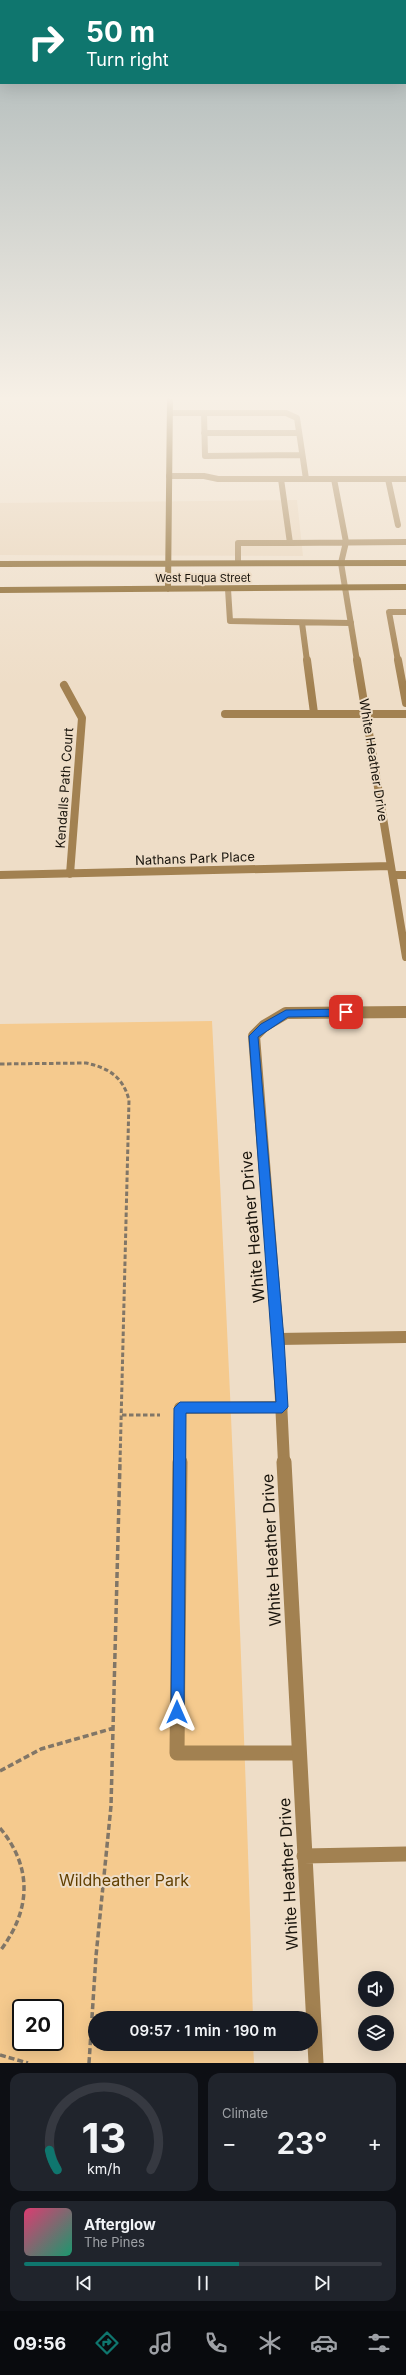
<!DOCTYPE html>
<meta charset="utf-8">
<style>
:root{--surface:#171b24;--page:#20242c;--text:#f1f3f6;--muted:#9ea1a6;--line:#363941;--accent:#0f766e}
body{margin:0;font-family:Inter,sans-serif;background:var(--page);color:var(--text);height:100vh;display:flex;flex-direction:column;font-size:15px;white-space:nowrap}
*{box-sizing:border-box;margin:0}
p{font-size:13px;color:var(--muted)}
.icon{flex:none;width:22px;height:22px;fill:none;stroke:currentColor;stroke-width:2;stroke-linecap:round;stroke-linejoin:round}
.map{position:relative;height:2063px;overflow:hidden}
.details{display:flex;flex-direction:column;gap:10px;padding:10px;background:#0d0f14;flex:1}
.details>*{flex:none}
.guide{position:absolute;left:0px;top:0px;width:406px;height:84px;box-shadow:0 4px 16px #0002;background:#0f766e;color:#fff;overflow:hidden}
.buttons{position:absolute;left:358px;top:1971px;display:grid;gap:8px}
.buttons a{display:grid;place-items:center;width:36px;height:36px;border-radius:50%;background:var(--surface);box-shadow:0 4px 16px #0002;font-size:20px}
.speed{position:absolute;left:12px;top:1999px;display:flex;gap:8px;font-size:20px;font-weight:700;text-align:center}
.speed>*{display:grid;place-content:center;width:52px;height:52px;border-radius:50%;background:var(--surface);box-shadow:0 4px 16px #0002;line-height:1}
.speed .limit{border:2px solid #111;border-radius:6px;background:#fff;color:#111}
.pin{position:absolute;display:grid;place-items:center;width:34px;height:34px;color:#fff;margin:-17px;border-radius:8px;box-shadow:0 2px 6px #0006}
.me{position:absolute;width:44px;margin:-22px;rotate:0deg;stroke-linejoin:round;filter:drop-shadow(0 0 3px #0008)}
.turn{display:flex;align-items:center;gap:14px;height:84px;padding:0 20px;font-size:18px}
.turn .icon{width:52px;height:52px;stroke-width:2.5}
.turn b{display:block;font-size:28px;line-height:34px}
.big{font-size:30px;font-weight:600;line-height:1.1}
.details .tile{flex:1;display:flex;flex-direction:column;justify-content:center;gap:6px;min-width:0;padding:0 14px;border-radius:12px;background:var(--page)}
.details .dial{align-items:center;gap:0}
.dial svg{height:104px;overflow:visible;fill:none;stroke:var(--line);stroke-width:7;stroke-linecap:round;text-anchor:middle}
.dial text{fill:var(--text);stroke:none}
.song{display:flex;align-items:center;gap:12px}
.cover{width:48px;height:48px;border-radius:6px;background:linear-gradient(135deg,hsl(340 70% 55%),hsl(160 70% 35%))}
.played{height:4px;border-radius:2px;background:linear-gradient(90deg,var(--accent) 60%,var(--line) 60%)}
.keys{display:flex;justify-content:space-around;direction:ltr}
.heat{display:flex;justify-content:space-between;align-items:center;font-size:22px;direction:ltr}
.details .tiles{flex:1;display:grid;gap:10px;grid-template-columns:1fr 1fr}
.tile:last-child{grid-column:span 2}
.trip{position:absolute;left:88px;top:2011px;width:230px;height:40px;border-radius:20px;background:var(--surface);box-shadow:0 4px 16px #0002;font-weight:600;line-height:40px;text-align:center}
.menu{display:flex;height:64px;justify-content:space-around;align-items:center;background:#090b0e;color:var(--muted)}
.menu .icon{width:28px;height:28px}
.menu .active{color:var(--accent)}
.menu b{font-size:18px;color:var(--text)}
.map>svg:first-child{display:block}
.built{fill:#e8d2b6}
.green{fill:#f5ca8e;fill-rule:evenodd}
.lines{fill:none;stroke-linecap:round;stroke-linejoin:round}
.path-far1{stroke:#817667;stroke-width:3;stroke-dasharray:4.5 2.5;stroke-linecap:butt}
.path{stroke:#817667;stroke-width:3.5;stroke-dasharray:6 3;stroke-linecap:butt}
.lane-far3{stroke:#a28151;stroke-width:6}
.lane-far2{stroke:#a28151;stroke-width:8}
.lane-far1{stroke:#a28151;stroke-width:12}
.lane{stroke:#a28151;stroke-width:15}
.street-far3{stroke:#a28151;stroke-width:6}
.street-far2{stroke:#a28151;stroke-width:8}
.street-far1{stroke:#a28151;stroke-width:12}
.street{stroke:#a28151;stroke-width:15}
.secondary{stroke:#7b5413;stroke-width:6}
.route{fill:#1a73e8;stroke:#114b97}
.labels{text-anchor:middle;stroke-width:4;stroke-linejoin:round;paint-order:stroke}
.far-street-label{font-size:11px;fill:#18130b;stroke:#eeddc7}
.street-label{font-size:13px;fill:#18130b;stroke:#eeddc7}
.near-street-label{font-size:16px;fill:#18130b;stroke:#eeddc7}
.near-park-label{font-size:16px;fill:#613f00;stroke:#eeddc7}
</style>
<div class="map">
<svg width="406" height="2063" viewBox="0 0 406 2063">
<rect width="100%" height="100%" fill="#eeddc7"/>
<!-- built -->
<path class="built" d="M297 500 303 556 0 555V503Z"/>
<!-- green -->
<path class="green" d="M212 1021C229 1354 244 1686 253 2018H95V2044H253L254 2063H0V1024ZM21 2008H55V2042H21Z"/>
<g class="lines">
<!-- path-far1 -->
<path class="path-far1" d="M0 1064 86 1063C109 1068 123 1077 129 1100L120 1463
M122 1415H160"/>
<!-- path -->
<path class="path" d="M0 1771 41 1749 114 1728
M0 1828C33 1868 31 1910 0 1951
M0 2055 28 2063
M89 2063 96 1956 111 1806 120 1462"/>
<!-- lane-far3 -->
<path class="lane-far3" d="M170 413H286L297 418 306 479
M204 413 205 456 302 455
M204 433H299
M169 476H204L218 479H406
M281 479 290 543 406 542
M334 479 346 542 341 563
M388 479 398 525
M238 563V543H290
M228 589 230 621 351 623
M302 623 307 661
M398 661 389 612H406"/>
<!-- lane-far2 -->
<path class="lane-far2" d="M307 660 314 713
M398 660 406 703
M225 714H406
M393 875H406"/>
<!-- lane-far1 -->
<path class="lane-far1" d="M180 1463V1408L282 1407"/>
<!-- lane -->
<path class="lane" d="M180 1462 177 1753H298"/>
<!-- street-far3 -->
<path class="street-far3" d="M341 563 357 661"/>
<!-- street-far2 -->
<path class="street-far2" d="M357 660 406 957
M64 685 82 718 70 874
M0 875 391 866"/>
<!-- street-far1 -->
<path class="street-far1" d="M278 1339 406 1337
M284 1463 278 1339 254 1036 264 1026 286 1013 406 1012"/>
<!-- street -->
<path class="street" d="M284 1462 316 2063
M304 1856 406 1854"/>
<!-- secondary -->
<path class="secondary" d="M0 564 406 563
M168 589 170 398
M0 590 406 587"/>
</g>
<!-- sky -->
<linearGradient id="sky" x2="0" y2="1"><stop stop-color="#a9b5b6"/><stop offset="0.58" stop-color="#f7f0e6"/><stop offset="1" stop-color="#f7f0e6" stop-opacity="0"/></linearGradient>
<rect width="406" height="687" fill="url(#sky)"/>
<!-- route -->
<path class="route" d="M346 1009 351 1012 346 1016 288 1017 258 1037 284 1339 288 1407 282 1413H186L184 1712 182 1716 177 1718 172 1716 171 1712 174 1408 180 1402H276L249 1036 261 1024 286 1010Z"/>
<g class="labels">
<!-- far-street labels -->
<g class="far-street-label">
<text x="203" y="582">West Fuqua Street</text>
</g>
<!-- street labels -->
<g class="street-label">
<text transform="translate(374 760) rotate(81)" y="5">White Heather Drive</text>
<text transform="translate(64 788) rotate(-86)" y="5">Kendalls Path Court</text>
<text transform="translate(195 858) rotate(-2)" y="5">Nathans Park Place</text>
</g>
<!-- near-street labels -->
<g class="near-street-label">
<text transform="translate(252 1227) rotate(-95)" y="6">White Heather Drive</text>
<text transform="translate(271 1550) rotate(-93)" y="6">White Heather Drive</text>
<text transform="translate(288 1874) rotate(-93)" y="6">White Heather Drive</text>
</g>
<!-- near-park labels -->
<g class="near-park-label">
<text x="124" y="1886">Wildheather Park</text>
</g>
</g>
</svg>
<div class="buttons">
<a><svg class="icon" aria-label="sound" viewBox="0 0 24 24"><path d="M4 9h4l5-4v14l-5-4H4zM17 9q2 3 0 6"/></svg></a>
<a><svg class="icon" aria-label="layers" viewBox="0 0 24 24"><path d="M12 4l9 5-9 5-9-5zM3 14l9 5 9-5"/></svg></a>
</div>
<div class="speed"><div class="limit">20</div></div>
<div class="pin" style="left:346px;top:1012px;background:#d93025"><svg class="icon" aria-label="arrive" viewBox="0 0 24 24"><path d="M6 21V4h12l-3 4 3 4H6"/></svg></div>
<svg class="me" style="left:177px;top:1712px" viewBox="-20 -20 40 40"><path d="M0-17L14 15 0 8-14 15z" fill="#1a73e8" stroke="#fff" stroke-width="4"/></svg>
<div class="trip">09:57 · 1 min · 190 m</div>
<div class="guide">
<div class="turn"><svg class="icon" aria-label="right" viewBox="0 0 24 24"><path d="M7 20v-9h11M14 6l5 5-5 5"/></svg><div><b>50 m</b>Turn right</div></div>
</div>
</div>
<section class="details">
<div class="tiles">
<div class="tile dial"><svg viewBox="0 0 100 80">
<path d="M14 69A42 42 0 1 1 86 69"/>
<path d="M14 69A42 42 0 0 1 8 54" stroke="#0f766e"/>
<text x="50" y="56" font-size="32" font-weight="700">13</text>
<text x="50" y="72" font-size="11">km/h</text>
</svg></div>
<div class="tile"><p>Climate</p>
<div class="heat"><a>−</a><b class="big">23°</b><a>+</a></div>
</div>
<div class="tile">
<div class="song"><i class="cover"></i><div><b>Afterglow</b><p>The Pines</p></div></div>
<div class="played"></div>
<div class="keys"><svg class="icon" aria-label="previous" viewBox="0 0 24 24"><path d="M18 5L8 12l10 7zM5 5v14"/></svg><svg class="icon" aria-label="pause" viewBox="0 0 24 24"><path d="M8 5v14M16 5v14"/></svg><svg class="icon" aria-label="next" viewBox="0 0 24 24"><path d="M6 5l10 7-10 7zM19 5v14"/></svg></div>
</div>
</div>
</section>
<nav class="menu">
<b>09:56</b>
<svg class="icon active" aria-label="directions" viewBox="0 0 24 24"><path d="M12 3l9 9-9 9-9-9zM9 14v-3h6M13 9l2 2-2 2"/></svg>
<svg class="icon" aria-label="music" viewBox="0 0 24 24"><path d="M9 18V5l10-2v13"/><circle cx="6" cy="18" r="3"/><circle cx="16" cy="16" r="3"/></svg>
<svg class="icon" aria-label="phone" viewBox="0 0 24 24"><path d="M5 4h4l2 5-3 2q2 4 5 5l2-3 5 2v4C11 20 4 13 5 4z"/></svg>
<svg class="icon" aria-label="climate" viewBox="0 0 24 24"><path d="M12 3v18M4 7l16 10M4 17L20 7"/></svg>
<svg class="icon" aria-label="car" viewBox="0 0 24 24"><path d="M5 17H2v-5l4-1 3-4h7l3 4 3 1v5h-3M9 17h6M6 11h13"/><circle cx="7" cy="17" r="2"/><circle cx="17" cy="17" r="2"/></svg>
<svg class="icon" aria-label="filters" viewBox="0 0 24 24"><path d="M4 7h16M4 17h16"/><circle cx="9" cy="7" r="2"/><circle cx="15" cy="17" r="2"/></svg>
</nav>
